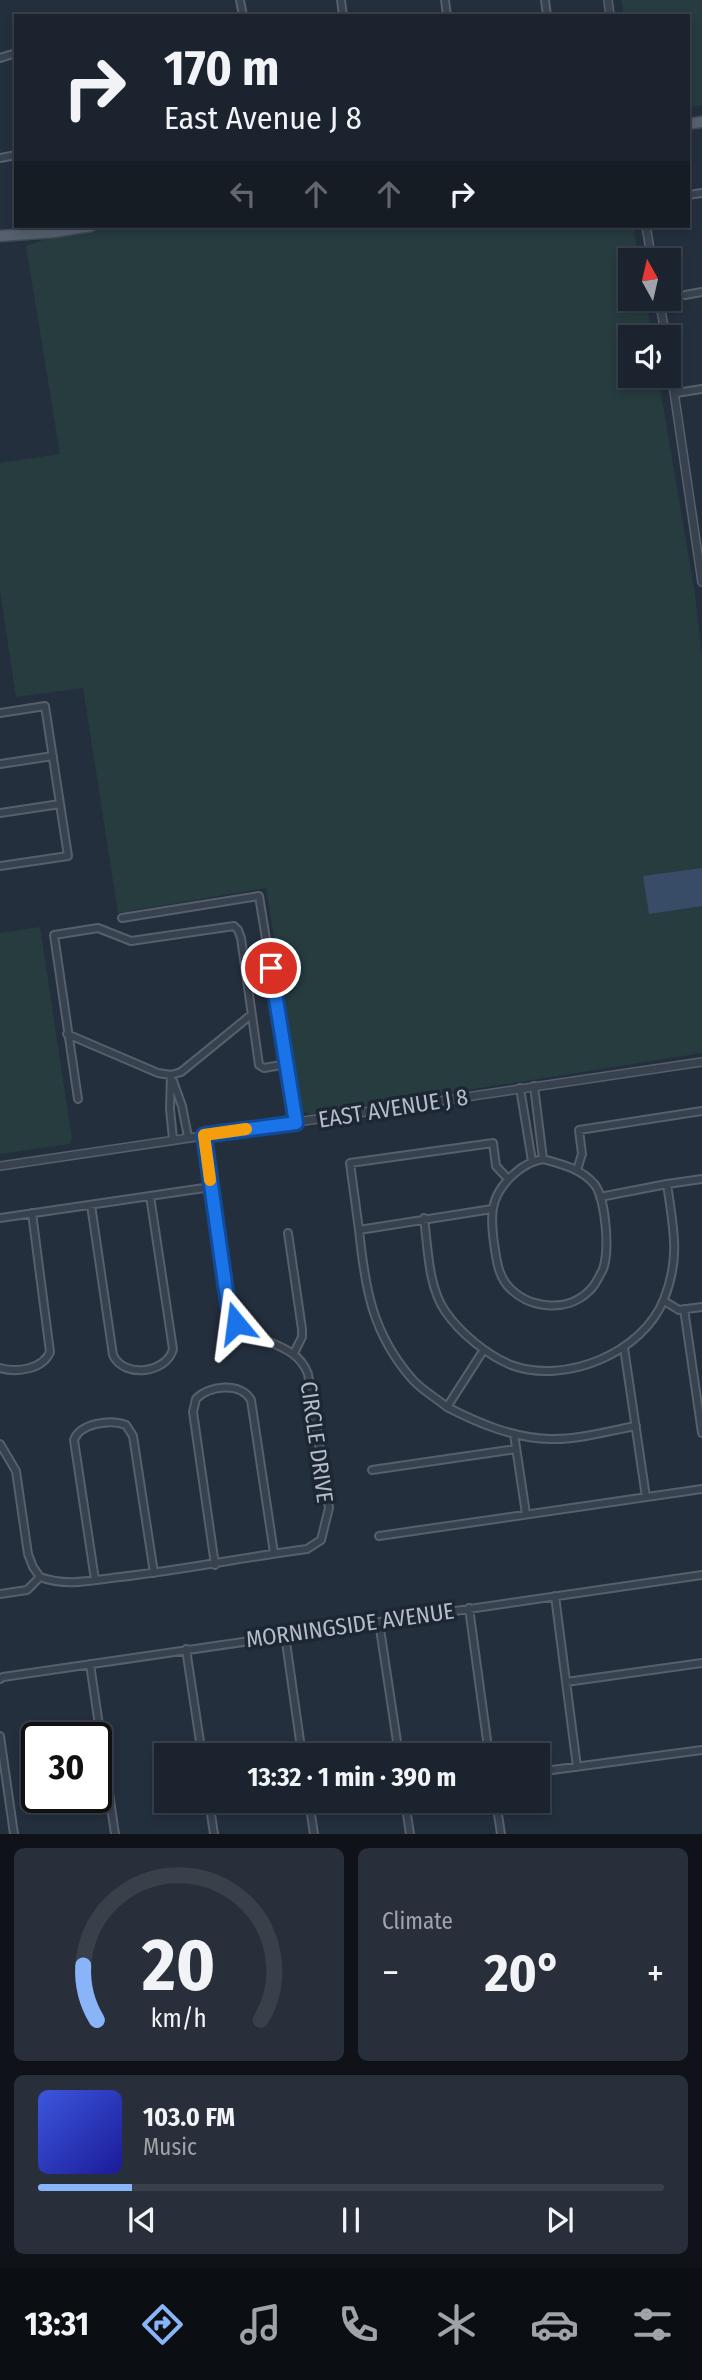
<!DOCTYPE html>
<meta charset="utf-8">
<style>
:root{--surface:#1b232e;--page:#282f3a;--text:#f1f3f6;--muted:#a0a4aa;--line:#39404a;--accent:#8ab4f8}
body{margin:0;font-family:"Fira Sans Condensed",sans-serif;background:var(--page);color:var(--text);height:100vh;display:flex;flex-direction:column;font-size:26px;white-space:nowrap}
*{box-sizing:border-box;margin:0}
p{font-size:23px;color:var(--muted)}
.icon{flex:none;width:38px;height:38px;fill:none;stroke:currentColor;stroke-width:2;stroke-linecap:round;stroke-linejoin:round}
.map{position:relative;height:1834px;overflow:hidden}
.details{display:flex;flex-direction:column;gap:14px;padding:14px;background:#0f1319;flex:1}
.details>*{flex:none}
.banner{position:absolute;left:14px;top:14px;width:676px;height:214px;border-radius:0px;box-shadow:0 4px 10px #0003,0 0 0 2px var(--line);background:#1b232e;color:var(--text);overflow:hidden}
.needle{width:46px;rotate:352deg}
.controls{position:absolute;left:618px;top:248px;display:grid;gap:14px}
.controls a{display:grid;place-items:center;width:63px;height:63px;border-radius:0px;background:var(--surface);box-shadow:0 4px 10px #0003,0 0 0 2px var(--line);font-size:35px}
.speed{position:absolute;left:21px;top:1722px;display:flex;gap:14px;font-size:35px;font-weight:700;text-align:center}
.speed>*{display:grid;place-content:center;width:91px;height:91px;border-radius:50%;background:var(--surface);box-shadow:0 4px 10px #0003,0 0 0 2px var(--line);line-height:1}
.speed .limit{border:4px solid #111;border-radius:10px;background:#fff;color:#111}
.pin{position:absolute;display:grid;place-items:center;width:60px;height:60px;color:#fff;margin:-30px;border:4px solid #fff;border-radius:50%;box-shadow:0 2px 7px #0007}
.me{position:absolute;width:77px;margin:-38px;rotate:344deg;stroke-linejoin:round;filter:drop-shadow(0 0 5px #0008)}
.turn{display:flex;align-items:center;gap:24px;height:147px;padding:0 35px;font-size:32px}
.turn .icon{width:91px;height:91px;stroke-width:2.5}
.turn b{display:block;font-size:49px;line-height:60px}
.lanes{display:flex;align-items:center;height:66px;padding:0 35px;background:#0003;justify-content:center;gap:35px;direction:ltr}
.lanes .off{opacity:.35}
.big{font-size:52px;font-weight:700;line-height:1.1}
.details .tile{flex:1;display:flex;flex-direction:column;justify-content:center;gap:10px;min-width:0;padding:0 24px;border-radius:10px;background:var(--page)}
.details .dial{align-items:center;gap:0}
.dial svg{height:182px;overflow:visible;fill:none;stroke:var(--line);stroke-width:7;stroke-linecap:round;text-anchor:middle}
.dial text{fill:var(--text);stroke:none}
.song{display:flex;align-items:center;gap:21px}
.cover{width:84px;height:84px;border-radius:10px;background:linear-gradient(135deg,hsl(230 70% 55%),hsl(240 70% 35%))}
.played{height:7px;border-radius:4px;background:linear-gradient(90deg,var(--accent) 15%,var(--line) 15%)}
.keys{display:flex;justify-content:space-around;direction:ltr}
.heat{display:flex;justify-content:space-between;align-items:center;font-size:38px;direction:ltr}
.details .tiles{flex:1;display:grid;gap:14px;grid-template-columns:1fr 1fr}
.tile:last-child{grid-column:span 2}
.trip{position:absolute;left:154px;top:1743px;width:396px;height:70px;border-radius:0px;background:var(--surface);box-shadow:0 4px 10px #0003,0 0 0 2px var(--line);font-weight:700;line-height:70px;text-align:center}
.tab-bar{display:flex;height:112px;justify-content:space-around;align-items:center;background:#0b0e12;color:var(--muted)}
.tab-bar .icon{width:49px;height:49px}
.tab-bar .selected{color:var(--accent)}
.tab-bar b{font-size:32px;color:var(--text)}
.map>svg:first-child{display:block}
.green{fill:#263c3f}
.water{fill:#394c67}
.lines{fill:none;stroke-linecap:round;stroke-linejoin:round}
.minor-casing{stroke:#565f6c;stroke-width:10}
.tertiary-casing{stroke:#565f6c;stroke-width:10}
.primary-casing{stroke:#414a57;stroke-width:13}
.minor{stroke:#38414e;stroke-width:6}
.tertiary{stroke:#38414e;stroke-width:7}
.primary{stroke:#56606e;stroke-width:10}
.route-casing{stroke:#114b97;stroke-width:18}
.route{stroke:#1a73e8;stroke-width:12}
.slow{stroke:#f59e0b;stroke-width:12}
.labels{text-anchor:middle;stroke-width:7;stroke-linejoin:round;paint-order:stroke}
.street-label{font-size:23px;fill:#b4bcc9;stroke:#1d2633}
</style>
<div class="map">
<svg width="702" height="1834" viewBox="0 0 702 1834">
<rect width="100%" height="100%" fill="#242f3e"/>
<!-- green -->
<path class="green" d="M621 0H702V105L688 107V16H624Z
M111 226H633L639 261H630V299H646L652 338H630V376H658L695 594 702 657V1053L310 1115 302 1110 266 888 118 913 83 688 16 697 0 591V463L60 454 26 246 60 234Z
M40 927 72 1139 69 1144 0 1154V933Z"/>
<!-- water -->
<path class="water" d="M702 868V906L649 914 643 876Z"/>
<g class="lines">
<!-- minor casing -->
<g class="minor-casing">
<path id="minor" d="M240 0 243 16
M341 0 343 16
M445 0 447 16
M545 0 547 16
M0 58 16 53
M0 158 16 155
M688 195 702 193
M685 295 702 292
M676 393 702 389
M0 713 45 706 68 856 0 866
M0 764 53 756
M0 813 60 804
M122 918 259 896 296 1123
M67 1034 158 1073 171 1075 181 1072 251 1015
M171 1075 170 1109 173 1139
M173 1081 182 1106 188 1137
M534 1086 543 1159
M520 1088 532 1161
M78 1099 54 935 98 928 131 941 234 926 238 930 241 938 259 1065 264 1068 287 1064
M543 1159C562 1164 582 1169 595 1185 606 1200 611 1258 601 1273 598 1279 594 1287 589 1291 567 1313 527 1309 507 1285 499 1275 497 1263 495 1250 490 1218 488 1196 515 1173 524 1165 532 1161 543 1159Z
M577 1170 582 1154 579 1130 702 1111
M667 1184 702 1179
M91 1205 113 1355C124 1379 167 1373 173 1349L150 1196
M492 1209 359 1230 350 1163 493 1143 496 1166 508 1179
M0 1218 211 1187
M424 1218C428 1248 428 1286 445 1311 460 1333 487 1355 511 1365 565 1385 643 1353 664 1299 681 1257 673 1227 667 1184L600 1197
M359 1230C365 1288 372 1334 413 1380 422 1390 436 1398 447 1407
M288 1233 302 1329V1337L294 1353
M664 1301 679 1310 702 1307
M684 1309 702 1433
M624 1348 646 1497
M483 1351 447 1407C478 1423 513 1438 550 1439 578 1440 608 1431 636 1426
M0 1368C17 1373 43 1369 50 1352L32 1213
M514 1434 526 1514
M0 1444 16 1471 28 1554 33 1567 40 1577
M372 1470 516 1449
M379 1536 702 1489
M215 1565 193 1412 196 1399C209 1385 241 1382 251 1400L274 1553
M95 1580 74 1440C80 1423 111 1419 126 1425L133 1436 154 1573
M0 1594 27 1590 40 1577C67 1587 93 1580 120 1577 183 1570 245 1557 307 1549L321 1540 329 1508 308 1374C295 1338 248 1346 231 1314L204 1135
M555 1596 577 1767
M469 1608 489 1755
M379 1622 399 1755
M285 1635 302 1755
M186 1649 202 1755
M90 1664 115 1834
M0 1679 3 1677 702 1575
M566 1682 702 1663
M0 1736 14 1834
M537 1772 702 1750
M209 1801 214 1834
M309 1801 314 1834
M405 1801 410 1834
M496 1801 501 1834"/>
</g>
<!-- tertiary casing -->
<g class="tertiary-casing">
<path id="tertiary" d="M608 0 610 16
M646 226 652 261
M659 299 666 338
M668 351 702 582
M0 1166 702 1062"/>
</g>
<!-- primary casing -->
<g class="primary-casing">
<path id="primary" d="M688 124 702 122
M0 236 54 232 91 226"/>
</g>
<!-- minor -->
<use href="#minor" class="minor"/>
<!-- tertiary -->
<use href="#tertiary" class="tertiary"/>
<!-- primary -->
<use href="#primary" class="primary"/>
</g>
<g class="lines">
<!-- route casing -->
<g class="route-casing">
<path id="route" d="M236 1323 228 1305 204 1135 296 1123 271 968"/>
</g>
<!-- route -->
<use href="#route" class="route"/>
<!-- slow -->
<path class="slow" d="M210 1180 204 1135 246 1129"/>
</g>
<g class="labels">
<!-- street labels -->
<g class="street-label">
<text transform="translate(393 1108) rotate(-9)" y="8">EAST AVENUE J 8</text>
<text transform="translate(317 1442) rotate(82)" y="8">CIRCLE DRIVE</text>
<text transform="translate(350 1625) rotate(-8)" y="8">MORNINGSIDE AVENUE</text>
</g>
</g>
</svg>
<div class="controls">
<a><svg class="needle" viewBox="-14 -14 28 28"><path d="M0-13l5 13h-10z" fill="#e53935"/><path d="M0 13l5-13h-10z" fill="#a0a4aa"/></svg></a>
<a><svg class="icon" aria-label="sound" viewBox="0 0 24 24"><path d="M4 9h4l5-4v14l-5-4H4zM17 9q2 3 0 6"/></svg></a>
</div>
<div class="speed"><div class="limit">30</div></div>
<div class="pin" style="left:271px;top:968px;background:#d93025"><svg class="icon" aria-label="arrive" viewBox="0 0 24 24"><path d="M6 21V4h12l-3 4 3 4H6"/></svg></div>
<svg class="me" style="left:236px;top:1323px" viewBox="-20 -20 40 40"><path d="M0-17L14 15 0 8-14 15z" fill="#1a73e8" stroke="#fff" stroke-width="4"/></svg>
<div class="trip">13:32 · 1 min · 390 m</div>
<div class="banner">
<div class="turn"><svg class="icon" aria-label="right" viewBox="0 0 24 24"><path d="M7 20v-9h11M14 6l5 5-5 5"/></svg><div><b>170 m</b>East Avenue J 8</div></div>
<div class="lanes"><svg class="icon off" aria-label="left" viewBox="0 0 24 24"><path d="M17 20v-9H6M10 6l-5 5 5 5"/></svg><svg class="icon off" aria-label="ahead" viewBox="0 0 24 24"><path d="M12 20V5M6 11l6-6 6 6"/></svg><svg class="icon off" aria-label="ahead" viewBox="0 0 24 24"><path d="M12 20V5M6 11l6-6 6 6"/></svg><svg class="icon" aria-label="right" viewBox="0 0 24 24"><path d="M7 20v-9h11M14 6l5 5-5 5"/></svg></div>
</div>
</div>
<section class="details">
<div class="tiles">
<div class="tile dial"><svg viewBox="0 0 100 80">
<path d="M14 69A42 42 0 1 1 86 69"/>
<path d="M14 69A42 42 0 0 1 8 45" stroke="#8ab4f8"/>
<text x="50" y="56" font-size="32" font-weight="700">20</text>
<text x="50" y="72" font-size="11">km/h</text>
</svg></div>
<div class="tile"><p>Climate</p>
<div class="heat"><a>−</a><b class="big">20°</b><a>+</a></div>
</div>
<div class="tile">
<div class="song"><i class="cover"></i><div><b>103.0 FM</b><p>Music</p></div></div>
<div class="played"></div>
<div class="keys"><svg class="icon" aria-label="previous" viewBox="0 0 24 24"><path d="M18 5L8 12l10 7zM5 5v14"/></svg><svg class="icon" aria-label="pause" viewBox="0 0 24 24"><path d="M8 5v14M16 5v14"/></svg><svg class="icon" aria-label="next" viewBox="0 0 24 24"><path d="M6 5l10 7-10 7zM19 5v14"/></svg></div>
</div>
</div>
</section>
<nav class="tab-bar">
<b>13:31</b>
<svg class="icon selected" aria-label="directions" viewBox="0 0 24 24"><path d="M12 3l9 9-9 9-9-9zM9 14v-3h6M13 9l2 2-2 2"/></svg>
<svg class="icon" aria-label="music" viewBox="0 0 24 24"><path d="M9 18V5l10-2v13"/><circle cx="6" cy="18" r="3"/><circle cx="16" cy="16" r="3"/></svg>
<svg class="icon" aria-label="phone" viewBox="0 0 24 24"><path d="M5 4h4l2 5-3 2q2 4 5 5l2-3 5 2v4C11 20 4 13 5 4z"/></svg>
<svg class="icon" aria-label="climate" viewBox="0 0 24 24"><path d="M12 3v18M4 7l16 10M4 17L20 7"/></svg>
<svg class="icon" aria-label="car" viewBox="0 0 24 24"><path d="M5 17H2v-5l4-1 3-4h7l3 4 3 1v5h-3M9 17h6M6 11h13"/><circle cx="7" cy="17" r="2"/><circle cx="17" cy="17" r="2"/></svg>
<svg class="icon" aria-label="filters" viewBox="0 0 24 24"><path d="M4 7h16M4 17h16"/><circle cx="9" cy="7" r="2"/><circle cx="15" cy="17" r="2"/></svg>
</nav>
